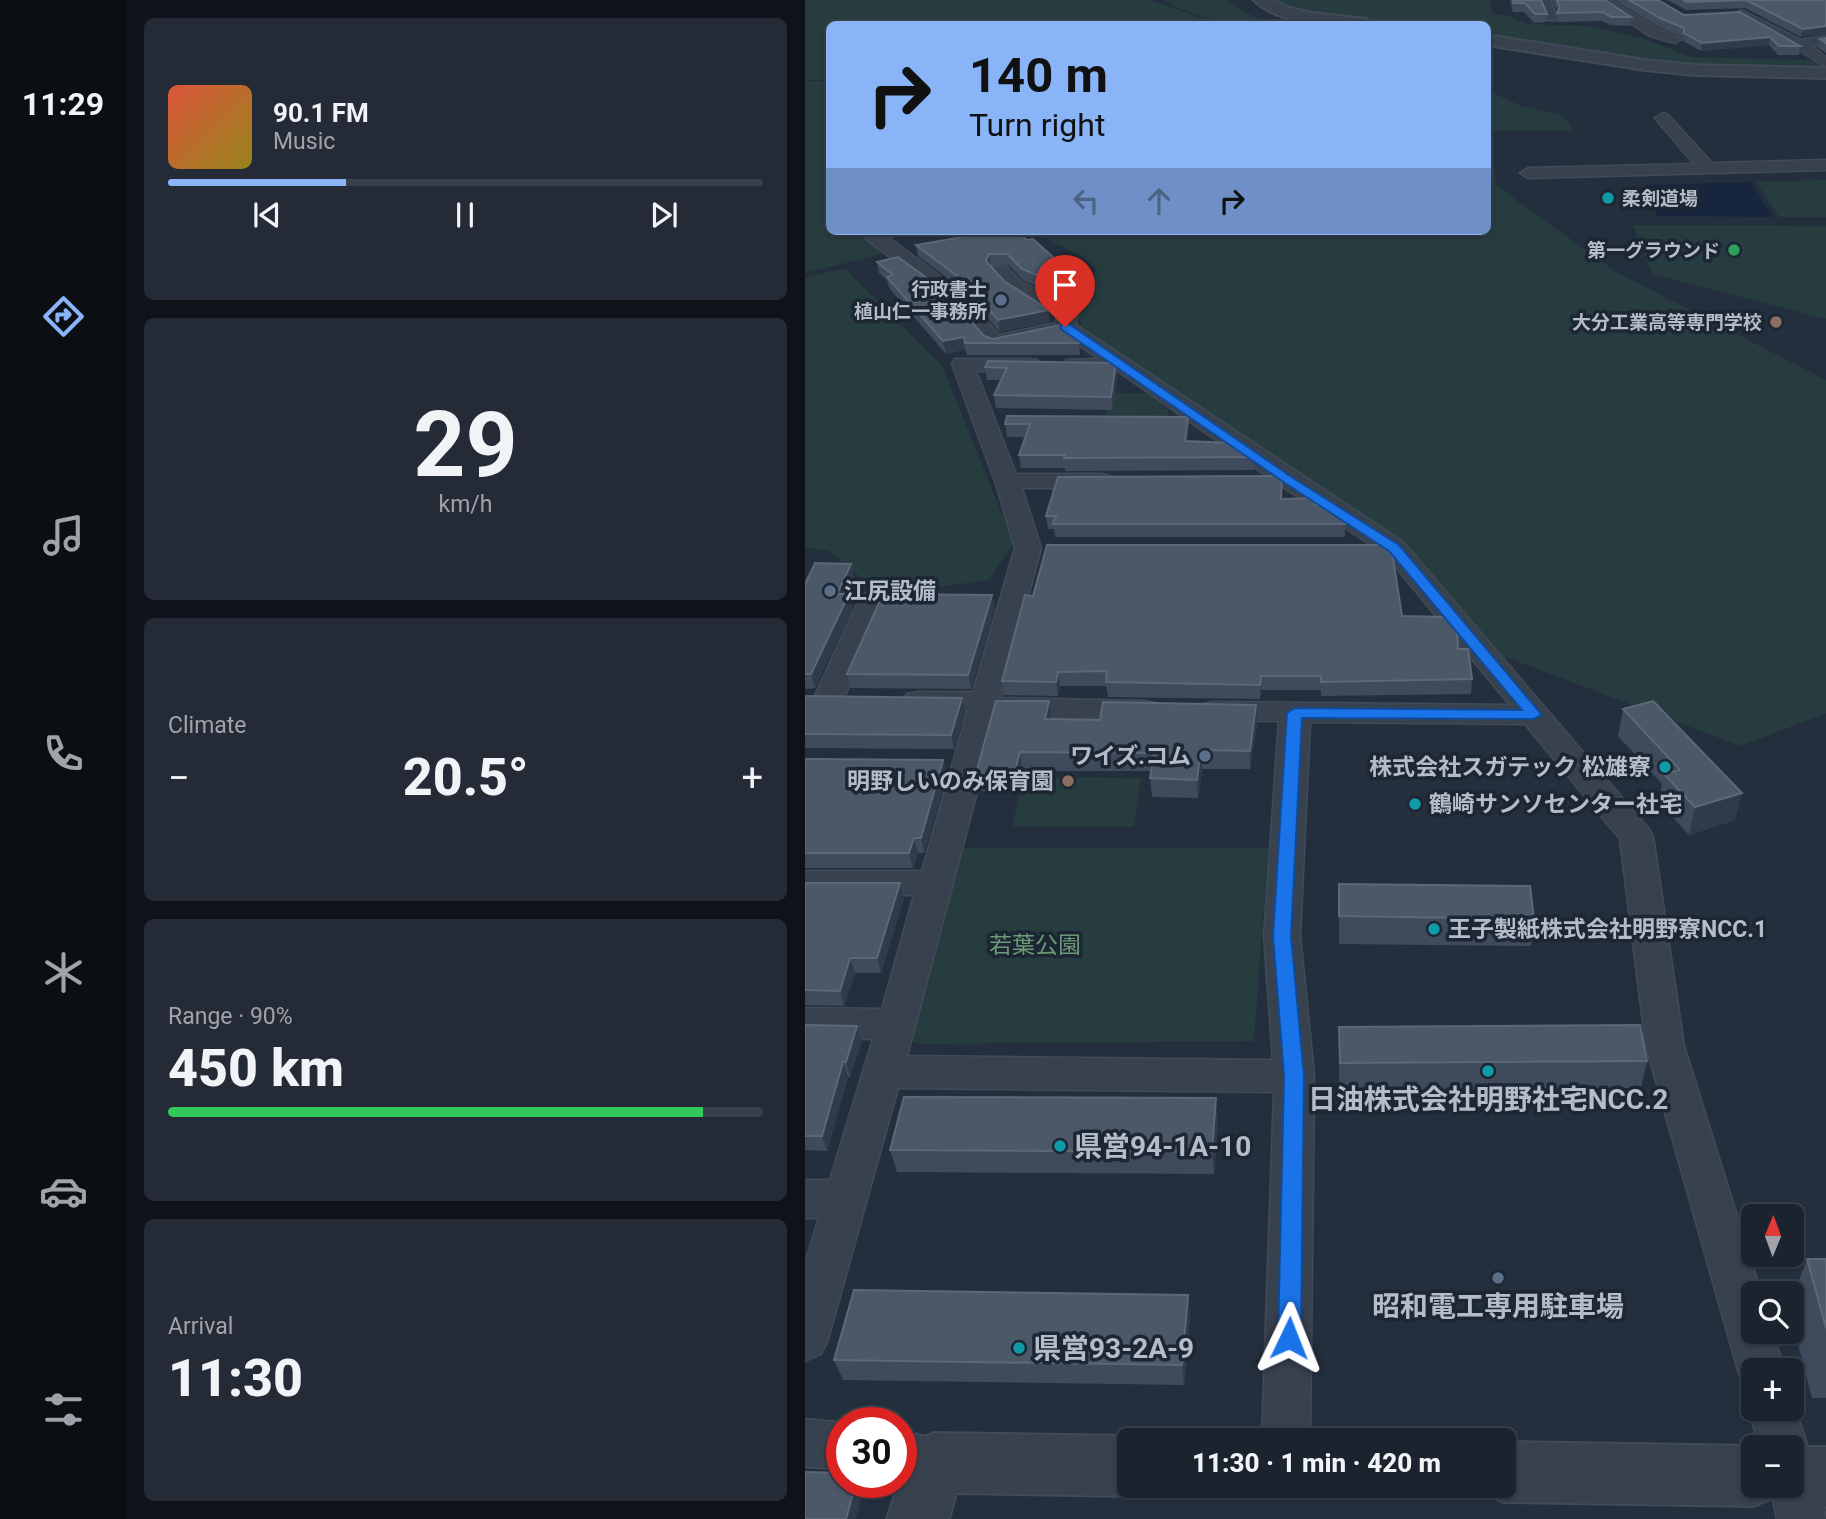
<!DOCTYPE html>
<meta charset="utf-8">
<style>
:root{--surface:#1b232e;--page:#242b36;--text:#f1f3f6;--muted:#a0a4aa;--line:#39404a;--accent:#8ab4f8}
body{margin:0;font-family:Roboto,"Noto Sans JP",sans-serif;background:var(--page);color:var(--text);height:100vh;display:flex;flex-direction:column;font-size:26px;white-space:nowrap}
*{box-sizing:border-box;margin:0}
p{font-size:23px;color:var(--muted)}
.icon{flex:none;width:38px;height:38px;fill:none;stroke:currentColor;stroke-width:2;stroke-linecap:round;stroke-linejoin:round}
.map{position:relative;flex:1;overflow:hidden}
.details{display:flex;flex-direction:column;gap:18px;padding:18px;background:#0f1319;width:679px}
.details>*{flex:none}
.hud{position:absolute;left:21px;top:21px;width:665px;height:214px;border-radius:10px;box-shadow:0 2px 5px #0004,0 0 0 2px var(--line);background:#8ab4f8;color:#111;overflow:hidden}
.needle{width:46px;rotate:1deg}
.controls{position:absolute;left:936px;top:1204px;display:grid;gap:14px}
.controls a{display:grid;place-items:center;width:63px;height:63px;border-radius:10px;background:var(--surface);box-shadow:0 2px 5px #0004,0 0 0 2px var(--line);font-size:35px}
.speed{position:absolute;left:21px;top:1407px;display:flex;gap:14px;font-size:35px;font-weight:700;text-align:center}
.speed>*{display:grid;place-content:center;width:91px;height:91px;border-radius:50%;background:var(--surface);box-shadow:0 2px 5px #0004,0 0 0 2px var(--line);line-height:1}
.speed .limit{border:10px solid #d22;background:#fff;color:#111}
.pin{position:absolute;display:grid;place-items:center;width:60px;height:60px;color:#fff;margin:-72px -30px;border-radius:50% 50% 50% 0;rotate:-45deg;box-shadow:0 0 7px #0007}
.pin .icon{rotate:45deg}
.me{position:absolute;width:77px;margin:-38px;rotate:2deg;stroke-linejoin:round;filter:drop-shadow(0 0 5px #0008)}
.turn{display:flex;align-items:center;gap:24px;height:147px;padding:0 28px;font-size:32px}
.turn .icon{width:91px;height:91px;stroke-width:2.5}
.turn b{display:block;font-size:49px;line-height:60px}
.lanes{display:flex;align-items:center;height:66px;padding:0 28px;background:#0003;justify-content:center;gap:35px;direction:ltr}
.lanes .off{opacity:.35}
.big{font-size:52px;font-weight:800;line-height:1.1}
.details .card{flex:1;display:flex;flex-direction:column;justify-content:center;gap:10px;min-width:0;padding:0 24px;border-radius:10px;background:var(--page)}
.details .dial{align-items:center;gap:0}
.dial b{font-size:91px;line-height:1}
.song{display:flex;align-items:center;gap:21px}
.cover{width:84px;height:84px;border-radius:10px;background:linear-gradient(135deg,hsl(10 70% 55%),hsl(50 70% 35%))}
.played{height:7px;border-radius:4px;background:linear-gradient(90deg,var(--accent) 30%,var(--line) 30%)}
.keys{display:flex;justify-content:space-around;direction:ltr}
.heat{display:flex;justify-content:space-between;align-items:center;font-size:38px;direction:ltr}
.charge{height:10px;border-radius:5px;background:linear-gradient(90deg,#34c759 90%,var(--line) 0)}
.trip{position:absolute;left:312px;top:1428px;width:399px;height:70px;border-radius:10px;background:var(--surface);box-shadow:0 2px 5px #0004,0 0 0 2px var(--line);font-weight:800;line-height:70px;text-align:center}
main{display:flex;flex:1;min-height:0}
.menu{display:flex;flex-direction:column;width:126px;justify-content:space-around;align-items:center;background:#0b0e12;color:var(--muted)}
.menu .icon{width:49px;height:49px}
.menu .selected{color:var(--accent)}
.menu b{font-size:32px;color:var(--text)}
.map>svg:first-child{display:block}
.green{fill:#263c3f}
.water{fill:#17263c}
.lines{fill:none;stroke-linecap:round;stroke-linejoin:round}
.minor-casing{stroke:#414a57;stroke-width:3}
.tertiary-casing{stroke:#414a57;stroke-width:4}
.minor{fill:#38414e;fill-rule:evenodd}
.tertiary{fill:#38414e;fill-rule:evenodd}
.wall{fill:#3f4b5c}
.shaded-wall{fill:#2f3b4b}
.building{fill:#4b5868;stroke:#5c6777;stroke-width:2}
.route{fill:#1a73e8;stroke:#114b97;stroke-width:2}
.culture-dot{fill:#0f9aa8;stroke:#1d2633;stroke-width:2.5}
.leisure-dot{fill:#2e9e5b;stroke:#1d2633;stroke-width:2.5}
.service-dot{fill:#5c6f8a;stroke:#1d2633;stroke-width:2.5}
.education-dot{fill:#8d6e63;stroke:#1d2633;stroke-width:2.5}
.labels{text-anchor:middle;stroke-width:7;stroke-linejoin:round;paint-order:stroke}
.far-poi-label{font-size:19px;font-weight:bold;fill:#b4bcc9;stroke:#1d2633;text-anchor:end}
.poi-label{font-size:23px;font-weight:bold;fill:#b4bcc9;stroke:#1d2633;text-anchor:start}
.park-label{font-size:23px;fill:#6b9a76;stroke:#1d2633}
.near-poi-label{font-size:28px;font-weight:bold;fill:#b4bcc9;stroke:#1d2633}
</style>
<main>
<nav class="menu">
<b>11:29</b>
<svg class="icon selected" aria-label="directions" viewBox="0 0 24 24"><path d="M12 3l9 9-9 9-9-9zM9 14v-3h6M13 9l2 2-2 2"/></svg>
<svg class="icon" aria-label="music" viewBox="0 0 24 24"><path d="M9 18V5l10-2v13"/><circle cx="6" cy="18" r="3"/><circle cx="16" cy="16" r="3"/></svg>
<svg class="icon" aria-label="phone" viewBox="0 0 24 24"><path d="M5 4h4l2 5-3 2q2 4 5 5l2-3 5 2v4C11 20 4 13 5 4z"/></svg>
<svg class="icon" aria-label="climate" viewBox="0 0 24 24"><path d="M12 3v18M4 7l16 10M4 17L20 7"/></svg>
<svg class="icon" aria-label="car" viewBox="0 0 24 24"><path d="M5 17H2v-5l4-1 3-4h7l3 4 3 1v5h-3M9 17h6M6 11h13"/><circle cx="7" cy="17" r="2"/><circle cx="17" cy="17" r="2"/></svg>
<svg class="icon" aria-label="filters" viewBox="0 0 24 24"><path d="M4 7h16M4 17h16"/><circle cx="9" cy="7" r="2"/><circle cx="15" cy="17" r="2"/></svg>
</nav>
<section class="details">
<div class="card">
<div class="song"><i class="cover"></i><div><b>90.1 FM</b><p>Music</p></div></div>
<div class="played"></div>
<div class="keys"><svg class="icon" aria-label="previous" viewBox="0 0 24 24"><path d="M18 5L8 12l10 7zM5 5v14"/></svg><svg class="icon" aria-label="pause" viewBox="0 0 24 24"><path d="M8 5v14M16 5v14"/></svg><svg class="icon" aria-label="next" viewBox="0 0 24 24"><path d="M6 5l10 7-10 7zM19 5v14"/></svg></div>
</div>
<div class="card dial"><b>29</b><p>km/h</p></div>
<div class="card"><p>Climate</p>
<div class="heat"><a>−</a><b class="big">20.5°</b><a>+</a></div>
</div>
<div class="card"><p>Range · 90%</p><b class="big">450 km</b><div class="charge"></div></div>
<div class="card"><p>Arrival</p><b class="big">11:30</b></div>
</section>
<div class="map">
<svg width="1021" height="1519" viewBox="0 0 1021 1519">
<rect width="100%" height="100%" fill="#242f3e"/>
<!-- green -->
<path class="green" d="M0 0H345L412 24H24V80H0Z
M360 0H420L443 14 471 24H420L370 7Z
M470 0H684L688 14 704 16 722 24 782 26 837 38 886 57 1008 60 1021 66 1004 69 831 63 683 41 682 24C611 24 537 30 470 0Z
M0 81 24 82V231H64L53 234 77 254 0 273Z
M682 90 716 106 758 115 769 131H683Z
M683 135 692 186 811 272 1021 380V713L936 746 698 656 599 543 276 329V322L265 300C273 286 284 284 292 270L278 257 226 231H682Z
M1021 180V217H974L951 182Z
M828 225 1021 226V319L847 274Z
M40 268 137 366 209 543 184 580 77 595 24 551 0 547V278Z
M306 393H342L363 410V417L300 415Z
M219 777 336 778 329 827 207 826Z
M158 848H463L449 1041 113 1044 101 1037Z"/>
<!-- water -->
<path class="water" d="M946 182 968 217 852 216 839 185Z"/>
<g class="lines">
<!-- minor casing -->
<g class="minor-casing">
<path id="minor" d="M733 0H745L752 17 750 20H742Z
M790 0H805L855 30 877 39 870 43 845 36Z
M936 10 996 40 1021 36V44L1006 46 1021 57V67L989 47 932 17 930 14Z
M858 113 863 115 907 163 1021 160V170L723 178 715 173 723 168 889 164 850 118Z
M61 231H97L94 235 83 237 156 292 194 335 251 323 252 316 238 305 203 291 185 271 188 267H202L217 283 259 300 272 316 271 325 598 542 843 828 848 836 879 1046 956 1293H948V1332H968L979 1370H948V1390L939 1386 933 1370 841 1046 815 839 720 724 505 722 495 936 509 1076 505 1440H457L469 1092 93 1088 23 1339 16 1354 0 1361V1263L14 1218H0V1180H25L68 1039 0 1038V1008L77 1009 109 895H0V871H117L163 710H113L102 708 98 701 102 694 113 692H168L210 548 190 481 147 364 150 359H224L232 360 235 365 232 370 224 371H171L211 474H296L305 476 308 481 305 486 296 488H217L236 548 196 698 339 701 350 703 354 710 350 717 339 719 192 717 102 1056 468 1060 459 936 474 721 409 720 398 718 394 711 398 704 409 702 705 705 580 554 475 485 313 371 261 370 258 365 261 360 294 359 257 334 189 348 182 346 142 300 61 239 58 235Z
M68 592 78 594 82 600 38 700 34 706 23 709 12 706 8 700 54 600 58 594Z
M948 1396V1409H987V1400L1003 1447 1000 1456 1005 1457 1012 1475 1021 1519H972L965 1486H987V1447H955L943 1409Z
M0 1419 42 1423H37V1469L0 1467Z
M96 1431 129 1438 146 1446 154 1463 146 1480 129 1488 96 1481Z"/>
</g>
<!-- tertiary casing -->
<g class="tertiary-casing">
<path id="tertiary" d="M449 0H467L485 8 507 13 561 19 569 24C537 27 473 26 449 0Z
M682 35 840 60 890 65 1021 68V78L890 75 840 70 682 45Z
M129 1433 324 1436 335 1440H324V1486H346L324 1496 151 1493 144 1519H82L108 1442Z
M698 1442 948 1446 952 1447H948V1486H987L986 1447H1021V1507H987L966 1499 948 1506 698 1502 677 1493 673 1486H698Z"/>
</g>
<!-- minor -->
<use href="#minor" class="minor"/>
<!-- tertiary -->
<use href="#tertiary" class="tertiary"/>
</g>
<!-- wall -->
<path class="wall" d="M705 0H736L742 14 741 22 729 23 719 12H708Z
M747 0H800L826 17 825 26 805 25 797 21 752 22 753 12Z
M809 0H853L879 15 935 12 995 46 994 55H973L964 45 896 51 878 41V37L856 28Z
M862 0H1021L996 37 940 8 881 10Z
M1021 38V53L1013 48 1015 39Z
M192 231 260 268 261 280 236 288 219 281 204 265 186 266 199 281 245 322 195 332 158 290 113 256 111 245Z
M72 262 179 336 188 339 274 343 275 355H162L160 349 141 354 84 288 82 280 74 273Z
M311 363 312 375 308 410 191 408 189 395 196 380H182L180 367Z
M383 417 384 430 382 441 449 457 450 470 260 471V468H216L214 455 220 437H202L200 424Z
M477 490V499L510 505 540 524V537H250L249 529H243L241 516Z
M46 564 49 578 42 594 48 608 10 688 0 689V584Z
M187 595 190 609 166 689 46 688 42 674Z
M597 616 653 649 667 679 666 694 516 696V690H456L455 699 303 697 301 686H255L253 696 199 695 197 681Z
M0 696 160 713 149 749 0 748Z
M244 701 247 719 452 723 445 769H397L393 798 347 797 345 778 346 771H218L212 793 175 791 171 773Z
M818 709 930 820 884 835 854 802 857 784 813 736Z
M0 759 138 760 142 775 119 853H113L108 868H0Z
M0 883H95L99 898 76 973H50L39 1006 0 1005Z
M534 884 729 919 726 946 534 944Z
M0 1025 52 1026 57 1041 45 1077H43L22 1151 0 1150Z
M534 1027 842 1061 836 1088 534 1090Z
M413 1120 409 1174 92 1172 85 1150Z
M1002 1259H1021V1398H1007L987 1321V1298Z
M383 1295 385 1316 379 1385 38 1380 29 1360Z"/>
<!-- shaded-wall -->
<path class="shaded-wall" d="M1021 26V34L996 37 998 29Z
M965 37 964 45 896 51 897 43Z
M184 254 186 265 183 273 181 261Z
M260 268 261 280 236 288 234 276Z
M244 310 245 322 195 332 193 320Z
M159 337 160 349 141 354 138 341Z
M311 363 312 375 308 410 306 397Z
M383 417 384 430 381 454 380 441Z
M46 564 49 578 35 608 32 594Z
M44 594 48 608 10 688 6 674Z
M187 595 190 609 166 689 163 675Z
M253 672 255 686 253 696 251 682Z
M456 676V690L455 699V685Z
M157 698 160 713 149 749 146 735Z
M244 701 247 720 240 719Z
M451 705 452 723 445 769V751Z
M396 750 397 769 393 798 392 780Z
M215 752 218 771 212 793 209 774Z
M138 760 142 775 119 853 116 838Z
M937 793 930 820 884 835 890 807Z
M109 838 113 853 108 868 104 853Z
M95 883 99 898 76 973 72 958Z
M45 958 50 973 39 1006 35 991Z
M52 1026 57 1041 45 1077 41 1062Z
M38 1062 43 1077 22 1151 17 1136Z
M411 1098 413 1120 409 1174 407 1152Z
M383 1295 385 1316 379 1385 377 1365Z
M51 1482H57L59 1487 51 1519H41Z"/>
<!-- building -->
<path class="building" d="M708 0H736L742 14H730L720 3H708Z
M752 0H800L826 17H806L798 12 752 13 755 8Z
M824 0H853L879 15 935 12 995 46H974L965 37 897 43 879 33V28L857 19Z
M878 0H1021V26L998 29 941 0 882 2Z
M1021 38V43L1015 39Z
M192 231H209L222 240 228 239 260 268 234 276 217 269 202 254H184L181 261 199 281 244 310 193 320 156 279 111 245Z
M93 257 138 290 179 336 188 339 255 325 267 332 274 343H160L159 337 138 341 82 277 88 275 72 262Z
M183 361 311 363 306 397 189 395 202 368 180 367Z
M202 416 383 417 380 441 428 443 449 457 259 458 260 455H214L225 424H200Z
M477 476 476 499 510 498V505H521L539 517 540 524H248L251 516H241L253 477Z
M242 545H581L587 552 597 616 642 617 652 630 653 649H663L667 679 516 682V676H456L455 685 301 682 302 671 253 672 251 682 197 681 220 595 228 596Z
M10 563 46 564 32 594H44L6 674H0V584Z
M78 594 187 595 163 675 42 674Z
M0 696 157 698 146 735 0 734Z
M191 701H244L240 719 295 720 298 702 451 705 445 751 396 750 392 780 345 778 349 753 215 752 209 774 171 773Z
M848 701 937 793 890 807 859 774 875 770 818 709Z
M0 759 138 760 116 838H109L104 853H0Z
M0 883H95L72 958H45L35 991 0 990Z
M534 884 725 886 729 919 534 916Z
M0 1025 52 1026 41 1062H38L17 1136H0Z
M835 1025 842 1061 535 1063 534 1027Z
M99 1097 411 1098 407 1152 85 1150Z
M1002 1259H1021V1328Z
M49 1290 383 1295 377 1365 29 1360Z
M0 1472 37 1473V1482H51L41 1519H0Z"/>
<!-- route -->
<path class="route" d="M256 324H264L488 478 594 545 737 715 729 719 497 718 486 936 499 1076 496 1338 493 1346 484 1349 476 1346 473 1338 479 1076 468 936 482 713 490 708 717 710 584 551 480 483 256 329Z"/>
<!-- markers -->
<g class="culture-dot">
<circle cx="803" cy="198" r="7"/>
<circle cx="860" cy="767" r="7"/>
<circle cx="610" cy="804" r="7"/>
<circle cx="629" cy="929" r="7"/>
<circle cx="683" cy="1071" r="7"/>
<circle cx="255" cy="1146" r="7"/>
<circle cx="214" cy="1348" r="7"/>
</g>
<circle class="leisure-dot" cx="929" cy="250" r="7"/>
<g class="service-dot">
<circle cx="196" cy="300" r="7"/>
<circle cx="25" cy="591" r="7"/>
<circle cx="400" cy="756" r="7"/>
<circle cx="693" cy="1278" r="7"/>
</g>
<g class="education-dot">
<circle cx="971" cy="322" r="7"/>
<circle cx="263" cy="781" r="7"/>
</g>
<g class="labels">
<!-- far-poi labels -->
<g class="far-poi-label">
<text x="817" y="205" text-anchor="start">柔剣道場</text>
<text x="915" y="257">第一グラウンド</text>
<text x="182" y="296">行政書士<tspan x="182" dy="22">植山仁一事務所</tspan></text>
<text x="957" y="329">大分工業高等専門学校</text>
</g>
<!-- poi labels -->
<g class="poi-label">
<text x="39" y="599">江尻設備</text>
<text x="386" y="764" text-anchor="end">ワイズ.コム</text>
<text x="846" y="775" text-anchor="end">株式会社スガテック 松雄寮</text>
<text x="249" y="789" text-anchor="end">明野しいのみ保育園</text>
<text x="624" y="812">鶴崎サンソセンター社宅</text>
<text x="643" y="937">王子製紙株式会社明野寮NCC.1</text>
</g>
<!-- park labels -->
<g class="park-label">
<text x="230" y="953">若葉公園</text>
</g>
<!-- near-poi labels -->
<g class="near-poi-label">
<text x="683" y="1109">日油株式会社明野社宅NCC.2</text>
<text x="269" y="1156" text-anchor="start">県営94-1A-10</text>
<text x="693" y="1316">昭和電工専用駐車場</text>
<text x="228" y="1358" text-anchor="start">県営93-2A-9</text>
</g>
</g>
</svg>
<div class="controls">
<a><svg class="needle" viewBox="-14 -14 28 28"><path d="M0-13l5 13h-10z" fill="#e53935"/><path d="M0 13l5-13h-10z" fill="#a0a4aa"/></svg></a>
<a><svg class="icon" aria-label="search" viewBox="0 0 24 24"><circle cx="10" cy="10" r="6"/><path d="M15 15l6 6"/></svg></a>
<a>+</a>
<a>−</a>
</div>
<div class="speed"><div class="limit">30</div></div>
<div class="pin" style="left:260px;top:327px;background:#d93025"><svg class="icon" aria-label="arrive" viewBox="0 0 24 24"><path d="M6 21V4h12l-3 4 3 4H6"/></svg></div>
<svg class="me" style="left:484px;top:1338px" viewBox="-20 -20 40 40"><path d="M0-17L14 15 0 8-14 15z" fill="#1a73e8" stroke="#fff" stroke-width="4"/></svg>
<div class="trip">11:30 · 1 min · 420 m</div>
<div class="hud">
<div class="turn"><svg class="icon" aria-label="right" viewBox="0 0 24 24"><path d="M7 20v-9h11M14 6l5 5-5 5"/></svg><div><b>140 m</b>Turn right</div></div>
<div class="lanes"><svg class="icon off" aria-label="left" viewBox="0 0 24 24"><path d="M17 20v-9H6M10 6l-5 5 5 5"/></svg><svg class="icon off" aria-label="ahead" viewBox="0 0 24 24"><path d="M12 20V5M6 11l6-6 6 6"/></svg><svg class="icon" aria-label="right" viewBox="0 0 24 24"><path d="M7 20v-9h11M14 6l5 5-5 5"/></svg></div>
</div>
</div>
</main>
